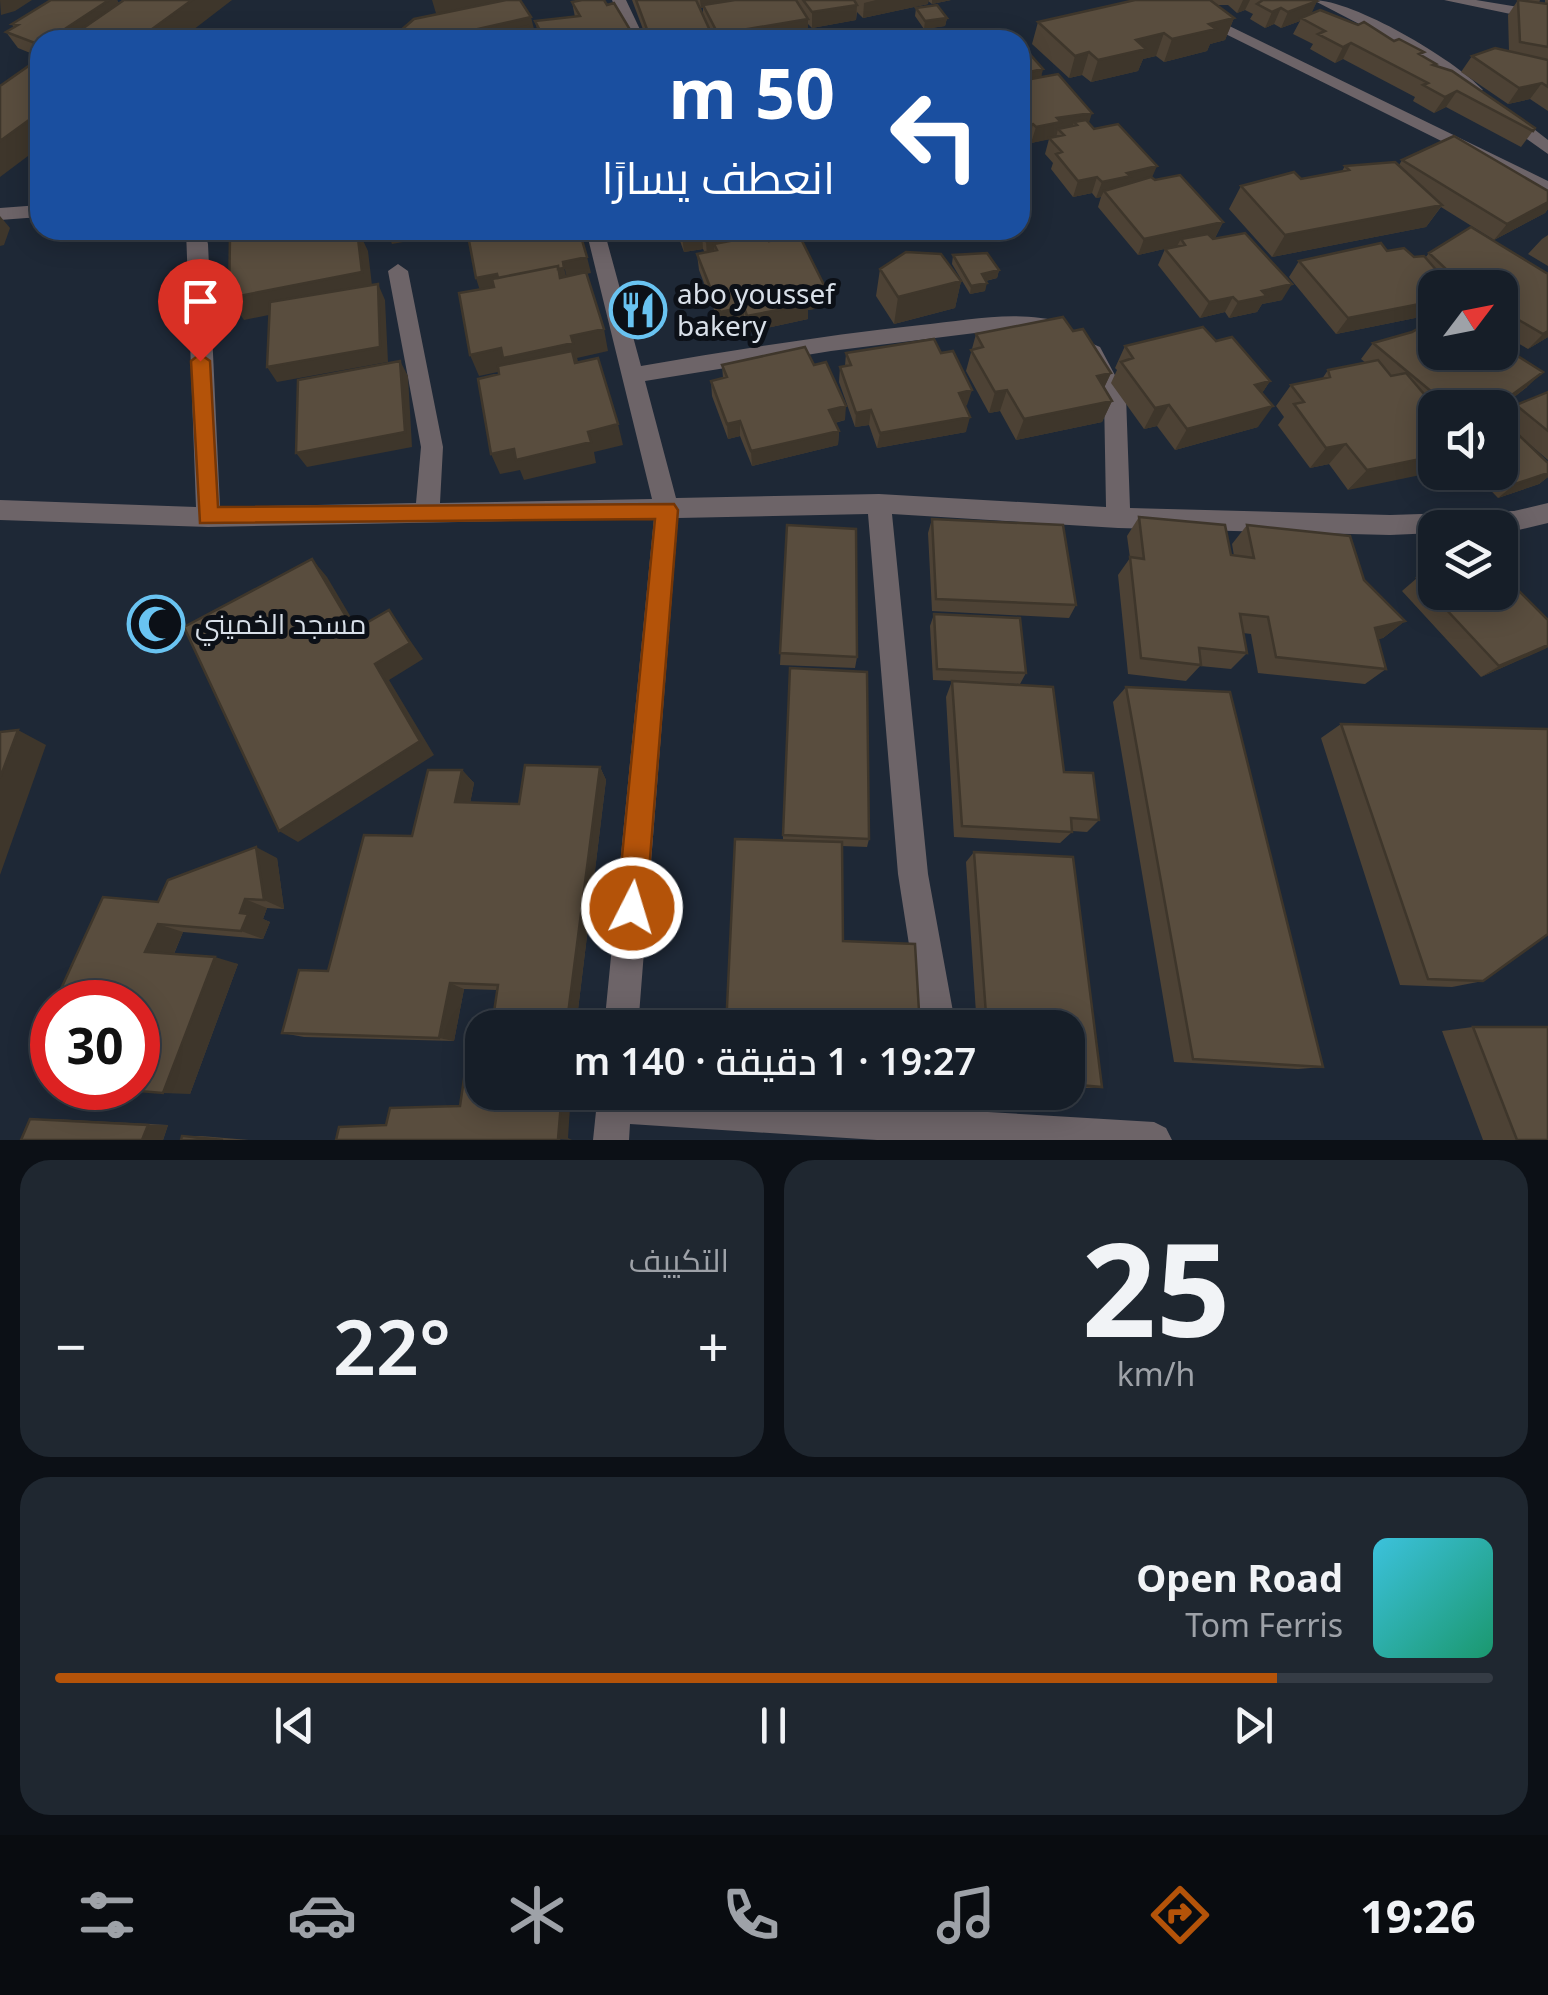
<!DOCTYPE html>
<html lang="ar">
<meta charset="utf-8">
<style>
:root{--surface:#161e28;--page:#1f2730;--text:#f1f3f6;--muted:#9ea2a8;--line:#353c45;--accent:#b45309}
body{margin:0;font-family:"Noto Sans",Cairo,sans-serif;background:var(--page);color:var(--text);direction:rtl;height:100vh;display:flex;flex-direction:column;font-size:38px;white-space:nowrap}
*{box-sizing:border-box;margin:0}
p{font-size:32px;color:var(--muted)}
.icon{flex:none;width:55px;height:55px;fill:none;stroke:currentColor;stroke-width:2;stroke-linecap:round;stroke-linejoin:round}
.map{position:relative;height:1140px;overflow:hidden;direction:ltr}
.sheet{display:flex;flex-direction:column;gap:20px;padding:20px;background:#0c1016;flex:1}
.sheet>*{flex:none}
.hud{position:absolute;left:30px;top:30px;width:1000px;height:210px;border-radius:30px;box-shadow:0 5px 25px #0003,0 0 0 2px var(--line);direction:rtl;background:#1a4fa0;color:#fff;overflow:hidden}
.needle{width:65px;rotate:58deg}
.fabs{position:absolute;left:1418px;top:270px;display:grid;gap:20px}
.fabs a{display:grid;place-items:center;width:100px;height:100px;border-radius:20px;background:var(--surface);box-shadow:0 5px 25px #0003,0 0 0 2px var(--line);font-size:50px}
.speed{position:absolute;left:30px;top:980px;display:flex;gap:20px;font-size:50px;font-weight:700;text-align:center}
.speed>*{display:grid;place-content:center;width:130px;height:130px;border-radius:50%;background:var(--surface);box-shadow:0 5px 25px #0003,0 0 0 2px var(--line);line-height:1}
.speed .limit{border:15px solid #d22;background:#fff;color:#111}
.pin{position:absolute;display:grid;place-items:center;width:85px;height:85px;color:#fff;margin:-102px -42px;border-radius:50% 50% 50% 0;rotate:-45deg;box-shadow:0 0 10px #0007}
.pin .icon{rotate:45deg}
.me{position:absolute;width:110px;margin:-55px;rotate:5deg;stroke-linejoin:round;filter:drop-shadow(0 0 8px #0008)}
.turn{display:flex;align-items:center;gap:35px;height:210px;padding:0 30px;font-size:45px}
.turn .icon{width:130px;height:130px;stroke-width:2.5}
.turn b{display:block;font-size:70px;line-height:85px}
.big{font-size:75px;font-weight:600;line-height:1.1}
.sheet .tile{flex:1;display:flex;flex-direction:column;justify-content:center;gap:15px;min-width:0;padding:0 35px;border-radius:30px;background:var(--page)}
.sheet .dial{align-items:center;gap:0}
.dial b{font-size:130px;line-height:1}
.song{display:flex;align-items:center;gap:30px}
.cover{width:120px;height:120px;border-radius:15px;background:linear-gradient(135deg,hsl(190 70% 55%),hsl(160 70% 35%))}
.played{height:10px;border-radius:5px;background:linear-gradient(90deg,var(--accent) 85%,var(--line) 85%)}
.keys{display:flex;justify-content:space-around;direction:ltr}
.heat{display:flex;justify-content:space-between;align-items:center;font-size:55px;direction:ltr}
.sheet .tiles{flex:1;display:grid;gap:20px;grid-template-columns:1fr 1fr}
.tile:last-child{grid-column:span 2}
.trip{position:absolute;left:465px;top:1010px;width:620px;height:100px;border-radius:30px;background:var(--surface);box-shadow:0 5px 25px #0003,0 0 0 2px var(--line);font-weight:600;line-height:100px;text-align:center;direction:rtl}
.menu{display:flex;height:160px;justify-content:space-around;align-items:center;background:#090c10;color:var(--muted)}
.menu .icon{width:70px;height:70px}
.menu .on{color:var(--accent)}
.menu b{font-size:45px;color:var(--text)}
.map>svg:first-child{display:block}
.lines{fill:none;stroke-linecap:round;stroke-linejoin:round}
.minor{fill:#6d6468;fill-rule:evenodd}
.wall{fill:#4d4235}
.shaded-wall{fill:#3e362b}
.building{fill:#594d3e;stroke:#3e362b;stroke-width:2.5}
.route{fill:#b45309;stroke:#753606;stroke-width:2.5}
.labels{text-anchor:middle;stroke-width:10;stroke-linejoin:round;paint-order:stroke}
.poi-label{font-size:28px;fill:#d8dfe8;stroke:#0c1017;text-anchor:start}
</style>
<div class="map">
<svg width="1548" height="1140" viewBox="0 0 1548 1140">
<rect width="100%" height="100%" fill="#1e2836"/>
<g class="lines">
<!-- minor -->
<path class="minor" d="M612 0H626L645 40H629Z
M1157 0H1176L1548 181V194Z
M1313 0C1354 0 1454 59 1483 90L1469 93 1413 52Z
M1444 0H1476L1548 12V22Z
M1500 112H1512L1548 140V154L1500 120Z
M40 205V217L0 220V208Z
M186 230H204L208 244 220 507 416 503 421 447 388 271 398 264 408 271 443 447 440 503 652 499 586 230H604L641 366C734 350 827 335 921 325 969 320 1018 309 1065 323L1068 328 1058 335 1033 330 991 331 831 351 645 381 676 498 879 494 1106 507 1104 396 1082 352 1093 344 1100 347 1126 396 1130 508 1390 515 1514 511 1548 503V523L1514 531 1435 528V533L1390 535 1118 528 892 514 928 874 956 1028H922L898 874 868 514 678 518 638 1028H604L654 518 208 527 0 520V500L196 507Z
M598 1092H675L935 1109 933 1092H967L971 1111 1154 1122 1166 1128 1172 1140H877L630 1124 629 1140H593Z"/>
</g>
<!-- wall -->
<path class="wall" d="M51 0H117L119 3 232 0 40 40V57L18 48 6 32 14 28 12 24Z
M632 0H696L703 16V8H701L696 0H951L932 4 928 1V4L863 18 857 12 856 20 812 28 808 24V35L776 40H714L712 36V40H647Z
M1135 0H1315L1317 1 1311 13 1394 41 1436 64 1434 66 1535 128 1521 147 1446 107 1434 113 1413 101 1415 97 1343 59 1335 63 1310 49 1313 44 1293 34 1300 21 1281 28 1274 24 1265 28 1250 19 1253 14 1245 10 1237 13 1228 5H1217L1234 18 1225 40 1210 44 1207 51 1164 62 1156 56 1143 59 1138 71 1091 82 1082 75 1069 78 1032 44 1038 22Z
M1518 0H1540L1539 3 1545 4V0H1548V111L1530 99 1508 104 1461 72 1472 56 1509 51 1508 15Z
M572 2 632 33 633 40H540L535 21 575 17Z
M916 8 947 18 945 26 924 29 915 16Z
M1043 69 1041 77 1094 129 1155 180 1223 222 1215 238 1282 300 1262 304 1257 312 1229 318 1225 312 1200 318 1158 265 1165 249 1177 246 1138 255 1098 207 1101 197 1096 198 1092 193 1073 197 1051 169 1053 163 1045 154 1049 139 1031 143 1029 140 1020 141Z
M1402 160 1548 191V209L1545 213 1494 240 1441 207 1426 227 1272 257 1229 209 1241 186 1301 179 1342 171 1345 166 1399 165Z
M676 230H781V236L768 239 769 241 827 291 826 307 808 310V319L748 332 744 323 721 328 699 270 697 254 705 253 703 249 684 252Z
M1548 235V266L1528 254 1542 239Z
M1387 251 1414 257 1425 258 1429 253 1548 274V337L1528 349 1500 333V288H1435V314L1336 334 1289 277 1299 261Z
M953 255 999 270 997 278 986 281 985 291 970 294 952 264Z
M880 269 961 281 955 308 894 324 876 296Z
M1073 331 1111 373 1104 388 1112 401 1102 422 1016 440 1000 411 989 413 966 371 976 334Z
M1216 341 1270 381 1262 393 1258 427 1175 450 1157 426 1144 429 1111 383 1117 370 1115 368 1125 346Z
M1373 343 1527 387 1500 408H1479L1476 406 1472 408H1435L1348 490 1329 464 1310 468 1278 425 1284 417 1276 406 1291 385 1322 379 1328 370 1366 363 1361 359Z
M846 353 967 405 965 406 966 432 877 448 869 425 855 427 839 382 840 367 845 366Z
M722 365H814L845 420 835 423 839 431 838 445 752 466 740 436 728 439 712 396 711 381 723 378Z
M1548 392V460L1521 437 1548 463V477L1539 484 1498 498 1473 472H1500V417L1502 418 1516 405Z
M1139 517 1234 556 1232 544 1247 525 1364 580 1405 621 1383 638 1378 639 1386 669 1365 684 1258 673 1251 634 1243 633 1247 653 1231 669 1200 666 1186 681 1128 674 1118 575 1130 558 1127 536Z
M932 519 1076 605 1069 618 932 611 928 533Z
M787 525 857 657 855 668 780 665Z
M1417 578 1548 620V647L1481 677 1402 591Z
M934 614 1026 673 1020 684 933 680 930 626Z
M952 681 1064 772 1099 820 1087 832 1072 831V832L1060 843 954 837 946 697Z
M1126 687 1323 1067 1298 1069 1174 1062 1113 702Z
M1341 724 1483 981 1452 987 1400 985 1321 738Z
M600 767 606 780 577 1018 506 1017 494 1012 497 990 464 989 454 1041 304 1037 282 1033 328 971 412 836 462 770 474 783 470 803 519 804Z
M783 835 869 839 867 847 842 846 843 941 726 1028 783 840Z
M974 852 1102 1087 1087 1088 1068 1086V1028H977L966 862Z
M277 858 284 909 267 908 263 919 270 922 263 939 183 932 174 954 238 964 190 1094 103 897 158 902Z
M1473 1027 1548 1140H1483L1442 1031Z
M30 1119H54L168 1125 163 1140H21Z
M182 1136H201L249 1140H181Z"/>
<!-- shaded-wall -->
<path class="shaded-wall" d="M0 0H32L15 11 1 15Z
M109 0H117L124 12 82 40H48Z
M192 0H232L180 40H137Z
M432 0H515L438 20Z
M700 0H754L703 5V8H701Z
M876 0H929L928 4 863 18 864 3Z
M932 0H951L932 4Z
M1243 0H1250L1245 10 1237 13Z
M1317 1 1310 17 1301 18 1300 21 1281 28 1288 12Z
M857 5 856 20 812 28V12Z
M1281 8 1274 24 1265 28 1272 12Z
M531 17 535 33 503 40H429Z
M947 18 945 26 924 29 925 21Z
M1234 18 1225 40 1210 44 1207 51 1164 62 1172 39 1209 24Z
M808 19V35L776 40H719L718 34Z
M632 33 633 40H621V36Z
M1164 33 1156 56 1143 59 1138 71 1091 82 1098 60 1136 40Z
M712 35V40H673Z
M1351 43 1343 59 1335 63 1343 47Z
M1089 52 1082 75 1069 78 1075 56Z
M1043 69 1039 85 1020 89V74Z
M1542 83 1530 99 1508 104 1519 88Z
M1457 91 1446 107 1434 113 1445 97Z
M40 112V147L0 177V141Z
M1092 113 1087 129 1077 125 1074 122 1071 131 1058 129 1056 138 1031 143 1036 127 1057 118Z
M1033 124 1029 140 1020 141V126Z
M1157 166 1150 182 1104 191 1101 197 1096 198 1102 182 1127 173Z
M1097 177 1092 193 1073 197 1078 181Z
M1548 202V209L1545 213 1494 240 1507 224Z
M1442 205 1426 227 1272 257 1285 235Z
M0 216 10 228 4 245 0 246Z
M1223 222 1215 238 1185 245 1181 239 1177 246 1138 255 1144 239Z
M358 230 368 251 373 294 244 320 229 298Z
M372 230H446L447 234 392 244 390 239 377 242Z
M754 230H781V236L757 241 714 244 715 255 707 257 706 241Z
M702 233 703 249 684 252 682 236Z
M587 257 591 273 567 278 563 262Z
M564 268 568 283 481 294 476 278 497 274Z
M999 270 997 278 980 282 982 274Z
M961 281 955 308 894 324 898 297Z
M987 283 985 291 970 294 971 286Z
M378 284 385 300 388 362 277 382 267 367Z
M1292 284 1282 300 1262 304 1257 312 1229 318 1238 302 1262 291Z
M827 291 826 307 808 310V319L748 332 747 316 805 295Z
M1233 297 1225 312 1200 318 1209 302Z
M1435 301V314L1336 334 1348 318Z
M744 307V323L721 328 720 312Z
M604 329 608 351 577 358 571 336Z
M1548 331V337L1528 349 1543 334Z
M573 343 579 365 507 370 479 376 470 355 501 348Z
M400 361 408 376 412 447 307 467 296 453Z
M1543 372 1527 387 1500 408H1497Z
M1111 373 1101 394 1097 376Z
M1270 381 1256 402 1255 385Z
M972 390 967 405 955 408 959 393Z
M1007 390 1000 411 989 413 995 392Z
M1491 391 1476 406 1472 408H1450Z
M1112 401 1102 422 1016 440 1024 419Z
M1169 405 1157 426 1144 429 1155 408Z
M846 406 845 420 828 424 829 410Z
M1273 406 1258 427 1175 450 1187 429Z
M871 410 869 425 855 427 856 413Z
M970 417 966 432 877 448 880 433Z
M740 421V436L728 439 727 424Z
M618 424 623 445 594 452 596 463 524 480 520 470 500 474 491 454Z
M839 431 838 445 752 466 751 451Z
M1346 444 1329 464 1310 468 1326 448Z
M1435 456V472L1348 490 1367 470Z
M1548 473V477L1539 484 1498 498 1515 484Z
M312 559 327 577 368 646 354 630Z
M389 610 423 659 389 680 434 755 298 842 279 831Z
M1405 621 1383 638 1354 644 1375 628Z
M1548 645V647L1545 649 1481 677 1499 666Z
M18 730 46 745 0 875V778Z
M600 767 606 780 577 1018 568 1014Z
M462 770 474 783 468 814 455 802Z
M256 847 277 858 284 909 264 900Z
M245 899 267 908 263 919 270 922 263 939 241 931 240 913Z
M158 924 183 932 172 958 145 952Z
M215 957 238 964 190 1094 163 1093Z
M450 983 464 989 454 1041 439 1038Z
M562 1092H571L568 1138 572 1140 558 1139Z
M148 1125H168L163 1140H142Z"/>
<!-- building -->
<path class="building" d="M51 0H109L48 40H40V45L6 32 18 25 12 24Z
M124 0H192L137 40H66Z
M506 0H520L531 17 429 40H402L399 32 414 19Z
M582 0H604L607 5 614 3 632 33 621 36 623 40H545L535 21 580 16 572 2Z
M636 0H696L712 35 673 40H651Z
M735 0H796L808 19 718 34 703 5Z
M803 0H854L857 5 812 12Z
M1135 0H1210L1234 18 1209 24 1216 29 1172 39 1164 33 1136 40 1146 49 1098 60 1089 52 1075 56 1038 22Z
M1263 0H1315L1317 1 1288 12 1281 8 1272 12 1257 4Z
M1518 0 1548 4V47L1520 42Z
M937 5 947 18 925 21 916 8Z
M1320 10 1358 25 1364 22 1394 41 1399 39 1424 52 1419 54 1436 64 1433 65 1452 71 1535 128 1533 131 1457 91 1445 97 1423 85 1428 83 1351 43 1343 47 1318 34 1325 31 1301 18Z
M528 26 535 40H478Z
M984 31 991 39 1012 35 1017 40H960L958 38Z
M1020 43 1043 69 1020 74Z
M1495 48 1548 60V87L1542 83 1519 88 1472 56Z
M40 58V112L0 141V86Z
M1058 74 1092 113 1057 118 1061 122 1036 127 1033 124 1020 126V81Z
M1086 120 1094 129 1118 124 1157 166 1127 173 1131 176 1102 182 1097 177 1078 181 1056 154 1062 152 1049 138 1064 135 1058 129 1077 125 1074 122Z
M1454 136 1548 191V202L1507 224 1402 160Z
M1395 162 1442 205 1285 235 1241 186 1294 172 1301 179 1349 170 1345 166Z
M1180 175 1223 222 1144 239 1104 191 1151 177 1155 180Z
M1471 227 1548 274V331L1543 334 1500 309V288H1466L1429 253Z
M267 230H335V233L357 230 362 272 229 298 230 237Z
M467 230H579L587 257 563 262 564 268 558 269V266L498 278 497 274 476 278Z
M680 230H756V231L706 241 702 233 682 236Z
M1245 233 1292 284 1262 291 1267 296 1238 302 1233 297 1209 302 1165 249 1185 245 1181 239 1208 234 1213 239Z
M766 234 769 241 799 235 827 291 805 295 809 304 747 316 744 307 720 312 697 254 717 250 714 244Z
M1381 243 1387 251 1404 248 1414 257 1424 256 1452 288H1435V301L1348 318 1299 261Z
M906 252 941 254 961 281 898 297 880 269Z
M987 253 999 270 982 274 987 283 971 286 953 255Z
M558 266 560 278 586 272 604 329 571 336 573 343 503 358 501 348 470 355 459 293 494 287 492 279Z
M378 284 380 347 267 367 270 302Z
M1063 317 1073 331 1083 329 1111 373 1097 376 1112 401 1024 419 1007 390 995 392 971 350 983 347 976 334Z
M1435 319V352H1500V345L1543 372 1505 400 1491 391 1450 407 1373 343 1412 332Z
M1203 327 1216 341 1232 337 1270 381 1255 385 1273 406 1187 429 1169 405 1155 408 1121 362 1133 358 1125 346Z
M934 339 941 353 953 351 972 390 959 393 970 417 880 433 871 410 856 413 840 367 851 365 846 353Z
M805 347 814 365 826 362 846 406 829 410 839 431 751 451 740 421 727 424 711 381 727 377 722 365Z
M572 351 575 363 598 358 618 424 588 432 591 442 516 460 514 449 491 454 478 379 499 374 498 366Z
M1378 360 1391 376 1406 373 1436 408 1435 456 1367 470 1346 444 1326 448 1294 404 1304 402 1291 385 1330 377 1328 370Z
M400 361 405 432 296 453 298 380Z
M1548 392V431L1516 405Z
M1500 417 1548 463V473L1515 484 1500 469Z
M1139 517 1225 525 1231 555 1254 558 1247 525 1350 536 1364 580 1405 621 1375 628 1386 669 1276 657 1268 617 1240 614 1247 653 1199 648 1201 665 1141 658 1130 557 1144 559Z
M932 519 1063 525 1076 605 936 599Z
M787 525 856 529 857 657 780 653Z
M312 559 354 630 389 610 410 643 375 664 420 741 279 831 184 627Z
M1435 571V592H1500V572L1548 620V645L1499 666 1417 578Z
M934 614 1020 618 1026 673 937 669Z
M790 668 867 672 869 839 783 835Z
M952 681 1053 687 1064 772 1093 773 1099 820 1071 818 1072 832 962 826Z
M1126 687 1230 692 1323 1067 1193 1059Z
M1341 724 1548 729V934L1483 981 1428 979Z
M18 730 0 778V732Z
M525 765 600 767 568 1014 494 1012 498 985 450 983 439 1038 282 1033 299 970 328 971 364 835 412 836 428 770H462L455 802 519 804Z
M735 839 842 842 843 941 915 944 920 1028H726Z
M256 847 264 900 245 899 240 913 248 914 241 931 158 924 145 952 215 957 163 1093 102 1088H138V1002H55L103 897 158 902 168 880Z
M974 852 1073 857 1102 1087 1068 1084V1028H987Z
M52 1009V1042L38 1041Z
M1473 1027H1548V1140H1517Z
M52 1057V1083L42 1082Z
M466 1065H482V1092H562L558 1139 560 1140H336L339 1127 386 1125 390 1108 460 1106Z
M30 1119 148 1125 142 1140H21Z
M182 1136 223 1140H181Z"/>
<!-- route -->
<path class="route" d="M200 354 210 361 218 507 674 504 678 510 646 908 641 918 632 922 622 918 617 908 655 519 200 523 191 361Z"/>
<!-- icons -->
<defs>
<g id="restaurant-ring" transform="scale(2.875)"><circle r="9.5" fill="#0c1017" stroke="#69c3f1" stroke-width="1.5"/><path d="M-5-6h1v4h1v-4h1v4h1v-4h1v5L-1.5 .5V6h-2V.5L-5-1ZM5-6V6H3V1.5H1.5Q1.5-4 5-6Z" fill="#69c3f1"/></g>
<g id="mosque-ring" transform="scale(2.875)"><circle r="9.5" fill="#0c1017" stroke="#69c3f1" stroke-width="1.5"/><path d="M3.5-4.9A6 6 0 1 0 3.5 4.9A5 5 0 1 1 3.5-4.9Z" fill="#69c3f1"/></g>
</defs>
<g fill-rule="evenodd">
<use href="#restaurant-ring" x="638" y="310"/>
<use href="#mosque-ring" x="156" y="624"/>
</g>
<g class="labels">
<!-- poi labels -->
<g class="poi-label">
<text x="677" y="304">abo youssef<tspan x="677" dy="32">bakery</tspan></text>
<text x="195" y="634">مسجد الخميني</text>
</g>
</g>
</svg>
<div class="fabs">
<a><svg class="needle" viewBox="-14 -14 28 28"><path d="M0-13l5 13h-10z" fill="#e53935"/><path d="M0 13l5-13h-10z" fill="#9ea2a8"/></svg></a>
<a><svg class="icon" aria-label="sound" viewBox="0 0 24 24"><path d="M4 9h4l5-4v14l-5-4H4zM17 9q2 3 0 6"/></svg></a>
<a><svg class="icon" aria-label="layers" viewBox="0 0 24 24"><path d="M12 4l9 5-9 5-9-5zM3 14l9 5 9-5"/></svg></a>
</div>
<div class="speed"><div class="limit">30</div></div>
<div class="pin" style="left:200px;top:361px;background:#d93025"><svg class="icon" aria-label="arrive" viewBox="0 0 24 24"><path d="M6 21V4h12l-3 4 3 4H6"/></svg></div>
<svg class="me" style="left:632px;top:908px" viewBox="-20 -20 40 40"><circle r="17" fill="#b45309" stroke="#fff" stroke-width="3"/><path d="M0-11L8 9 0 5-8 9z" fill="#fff"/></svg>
<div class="trip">19:27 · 1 دقيقة · 140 m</div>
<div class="hud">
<div class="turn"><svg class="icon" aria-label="left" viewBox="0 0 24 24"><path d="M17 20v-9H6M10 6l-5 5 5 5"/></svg><div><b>50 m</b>انعطف يسارًا</div></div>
</div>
</div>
<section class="sheet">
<div class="tiles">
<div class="tile dial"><b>25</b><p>km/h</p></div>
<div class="tile"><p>التكييف</p>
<div class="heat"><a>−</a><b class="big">22°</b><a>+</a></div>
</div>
<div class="tile">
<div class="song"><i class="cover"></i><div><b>Open Road</b><p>Tom Ferris</p></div></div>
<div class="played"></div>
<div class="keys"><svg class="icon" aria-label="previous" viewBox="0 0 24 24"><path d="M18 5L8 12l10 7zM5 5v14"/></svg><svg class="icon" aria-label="pause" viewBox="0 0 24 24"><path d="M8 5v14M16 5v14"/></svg><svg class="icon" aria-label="next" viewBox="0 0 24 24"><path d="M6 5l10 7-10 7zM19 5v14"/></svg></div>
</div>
</div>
</section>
<nav class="menu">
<b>19:26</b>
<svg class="icon on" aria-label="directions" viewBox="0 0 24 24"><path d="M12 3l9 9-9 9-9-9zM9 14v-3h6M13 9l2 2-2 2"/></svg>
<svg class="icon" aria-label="music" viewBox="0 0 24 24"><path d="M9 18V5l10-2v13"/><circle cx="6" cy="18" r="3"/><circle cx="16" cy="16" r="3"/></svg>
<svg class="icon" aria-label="phone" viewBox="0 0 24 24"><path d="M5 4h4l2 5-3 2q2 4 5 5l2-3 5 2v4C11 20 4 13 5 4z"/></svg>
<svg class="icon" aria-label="climate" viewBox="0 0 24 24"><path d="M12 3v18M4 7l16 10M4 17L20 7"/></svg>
<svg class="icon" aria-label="car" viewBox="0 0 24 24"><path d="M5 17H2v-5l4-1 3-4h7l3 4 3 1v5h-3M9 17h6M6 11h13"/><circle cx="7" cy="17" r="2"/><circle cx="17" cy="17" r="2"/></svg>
<svg class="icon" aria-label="filters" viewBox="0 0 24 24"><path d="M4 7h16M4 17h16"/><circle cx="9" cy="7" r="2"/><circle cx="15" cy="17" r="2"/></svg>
</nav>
